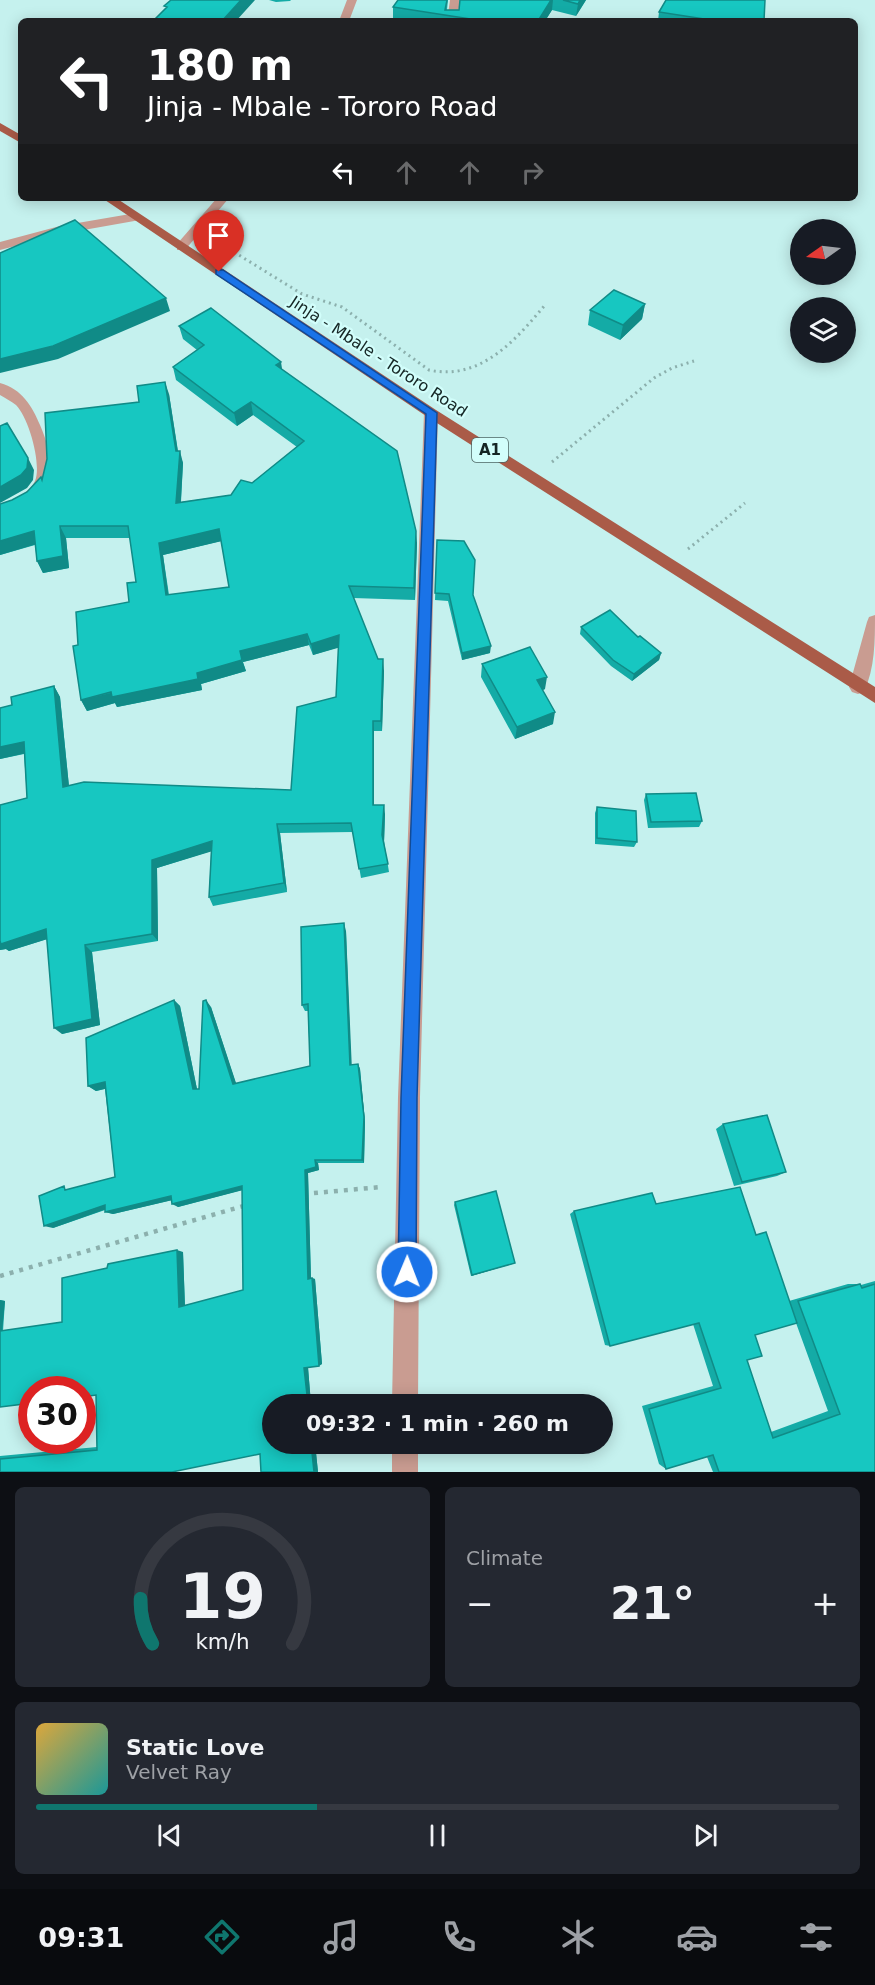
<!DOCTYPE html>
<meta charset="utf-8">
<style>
:root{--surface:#171b24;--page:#242831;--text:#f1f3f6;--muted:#9ea1a6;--line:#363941;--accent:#0f766e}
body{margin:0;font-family:"DejaVu Sans",sans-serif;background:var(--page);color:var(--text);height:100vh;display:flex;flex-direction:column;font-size:22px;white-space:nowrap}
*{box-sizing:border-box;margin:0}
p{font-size:20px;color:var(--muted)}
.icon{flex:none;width:33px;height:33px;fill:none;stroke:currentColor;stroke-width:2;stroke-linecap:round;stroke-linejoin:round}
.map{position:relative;height:1472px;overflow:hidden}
.details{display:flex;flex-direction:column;gap:15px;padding:15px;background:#0d0f14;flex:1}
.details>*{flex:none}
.top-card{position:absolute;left:18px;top:18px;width:840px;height:183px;border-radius:9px;box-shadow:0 3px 15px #0003;background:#202124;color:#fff;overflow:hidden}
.needle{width:39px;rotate:256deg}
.fabs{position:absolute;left:790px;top:219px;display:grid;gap:12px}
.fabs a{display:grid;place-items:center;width:66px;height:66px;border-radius:50%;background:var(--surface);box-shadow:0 3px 15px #0003;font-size:30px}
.speed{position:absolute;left:18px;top:1376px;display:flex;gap:12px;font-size:30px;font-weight:700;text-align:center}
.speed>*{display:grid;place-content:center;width:78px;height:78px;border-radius:50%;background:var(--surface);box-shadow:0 3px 15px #0003;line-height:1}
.speed .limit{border:9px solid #d22;background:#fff;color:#111}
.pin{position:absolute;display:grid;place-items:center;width:51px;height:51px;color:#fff;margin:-62px -26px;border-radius:50% 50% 50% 0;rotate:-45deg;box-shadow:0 0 6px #0007}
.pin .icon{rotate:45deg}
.me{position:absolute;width:66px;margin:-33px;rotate:1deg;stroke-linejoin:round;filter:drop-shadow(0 0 4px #0008)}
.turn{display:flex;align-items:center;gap:21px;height:126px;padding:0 30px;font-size:27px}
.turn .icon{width:78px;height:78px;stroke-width:2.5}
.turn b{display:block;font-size:42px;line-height:51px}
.lanes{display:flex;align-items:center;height:57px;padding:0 30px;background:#0003;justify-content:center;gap:30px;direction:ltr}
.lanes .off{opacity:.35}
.big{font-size:45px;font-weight:700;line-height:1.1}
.details .card{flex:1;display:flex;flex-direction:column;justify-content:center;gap:9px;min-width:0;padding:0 21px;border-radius:9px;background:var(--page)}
.details .dial{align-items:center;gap:0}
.dial svg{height:156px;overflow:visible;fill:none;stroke:var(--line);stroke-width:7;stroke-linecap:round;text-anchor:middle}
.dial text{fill:var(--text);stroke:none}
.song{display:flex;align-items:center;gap:18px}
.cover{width:72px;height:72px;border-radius:9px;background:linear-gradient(135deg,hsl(40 70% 55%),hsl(180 70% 35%))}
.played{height:6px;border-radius:3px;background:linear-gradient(90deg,var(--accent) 35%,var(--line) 35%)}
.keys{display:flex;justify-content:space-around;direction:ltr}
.heat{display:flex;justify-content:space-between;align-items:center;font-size:33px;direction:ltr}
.details .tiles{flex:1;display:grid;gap:15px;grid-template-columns:1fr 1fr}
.card:last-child{grid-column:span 2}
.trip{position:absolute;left:262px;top:1394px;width:351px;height:60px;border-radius:30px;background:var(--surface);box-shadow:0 3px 15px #0003;font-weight:700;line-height:60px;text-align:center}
.dock{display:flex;height:96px;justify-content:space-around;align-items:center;background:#090b0e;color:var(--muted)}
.dock .icon{width:42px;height:42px}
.dock .selected{color:var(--accent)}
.dock b{font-size:27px;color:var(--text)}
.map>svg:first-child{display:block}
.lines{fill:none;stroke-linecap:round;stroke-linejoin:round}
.path-far1{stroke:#8cb0ad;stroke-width:3;stroke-dasharray:2 4;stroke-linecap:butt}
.path{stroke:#8cb0ad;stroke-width:4.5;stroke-dasharray:4 6;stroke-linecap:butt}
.minor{fill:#c99c91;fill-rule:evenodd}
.primary{fill:#aa5b48;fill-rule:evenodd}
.wall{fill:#14aba6;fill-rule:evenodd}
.shaded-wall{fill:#108b87}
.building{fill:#17c7c1;stroke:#108b87;stroke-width:1.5;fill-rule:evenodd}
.route{fill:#1a73e8;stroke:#114b97;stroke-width:1.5}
.labels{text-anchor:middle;stroke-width:4.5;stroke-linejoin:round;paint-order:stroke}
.shield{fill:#d2fefb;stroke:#4e6765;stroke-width:1.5}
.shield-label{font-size:15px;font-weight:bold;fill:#152625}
.street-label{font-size:16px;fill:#152625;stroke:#d2fefb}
</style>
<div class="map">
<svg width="875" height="1472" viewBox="0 0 875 1472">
<rect width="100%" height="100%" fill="#c5f1ee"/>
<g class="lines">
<!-- path-far1 -->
<path class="path-far1" d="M229 249 302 294 342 307 429 370C480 381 515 341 545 305
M552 462 654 378 672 368 694 361
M688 549 745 503"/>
<!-- path -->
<path class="path" d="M304 1194 381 1187
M0 1276 247 1205"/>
<!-- minor -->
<path class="minor" d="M347 0H357L349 21H339Z
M450 0H460L457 21H447Z
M217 198H229L185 250H177V244Z
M136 213 142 217 140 220 61 234 0 250V242L60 226Z
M0 383C22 389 32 406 40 425 61 474 53 501 0 517V505C12 500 29 494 35 481 42 465 29 418 16 405 11 401 5 398 0 395Z
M431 408 438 413 420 1097 418 1404H392L398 1097 424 413Z
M875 615C875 641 875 668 864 692L858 694 852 692 849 687 867 622 869 617Z
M392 1443H418V1472H392Z"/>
<!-- primary -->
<path class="primary" d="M0 123 21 135V143L0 131Z
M102 198H116L436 410 875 687V703L426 416Z"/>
</g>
<!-- wall -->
<path class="wall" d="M269 0H291L290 1 276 2Z
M398 0H448L447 10H459L460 0H586L576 16 552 10 545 21H403L393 19V7Z
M659 12 764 21H658Z
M645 304 642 319 620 340 588 325 590 310Z
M179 326 282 369 417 543 415 600 353 598 378 659 384 671 382 731H374V805L385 814 384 841 389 872 361 878 353 832 280 833 287 892 213 906 209 897 211 851 157 868 158 941 92 952 100 1025 62 1034 47 939 9 951 6 949 0 950V805L27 798 24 754 0 759V708L12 705 54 686 60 697 69 786 291 790 336 697 339 647 313 655 309 645 243 662 246 671 201 684 202 690 117 707 115 703 87 711 81 700 78 645 129 602 136 582 130 538H66L69 568 43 573 37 561 35 545 0 555 12 500 27 492 139 402 169 394 178 451 183 463 181 502 231 495 252 483 297 447 253 415 237 426 176 380 173 367 197 350 183 339ZM221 541 229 587 169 595 163 555Z
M437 540 473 595 490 653 462 660 448 601 435 600Z
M581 627 638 637 661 653 659 660 632 681 611 666 580 634Z
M482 664 545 689 543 690 553 724 515 739 481 677Z
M646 794 702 821 699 827 648 828 644 800Z
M597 807 637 842 634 847 595 844V813Z
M346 931 351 1065 358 1064 360 1069 365 1122 364 1163H318L319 1170 308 1173 311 1278 315 1279 322 1364 308 1368 311 1404H273L315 1443 318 1472H261L260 1454 0 1472V1456L97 1447 96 1395 0 1407V1300L5 1301 3 1331 62 1322 183 1252 185 1306 243 1290 242 1190 178 1207 172 1200 113 1214 105 1212V1210L53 1228 71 1189 115 1177 105 1089 96 1091 88 1086 174 1000 180 1006 197 1089H199L211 1007 236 1084 310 1066 308 1011H305L302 1005Z
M723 1124 786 1172 777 1176 734 1186 716 1129Z
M455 1202 512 1264 471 1276 454 1205Z
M656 1204 755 1234 789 1301 848 1284H860L861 1285 875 1281V1472H713L707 1457 666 1469 659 1464 642 1406 713 1386 693 1324 610 1346 605 1345 570 1214 574 1211ZM796 1323 828 1411 771 1432 747 1360 755 1335Z"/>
<!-- shaded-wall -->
<path class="shaded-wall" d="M241 0H255L236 21H222Z
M551 0H553L552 10 545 21H538Z
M580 0H586L576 16 578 4Z
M166 298 170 311 58 359 0 373V359Z
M645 304 642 319 620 340 623 325Z
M281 362 283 375 276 365Z
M165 382 169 394 179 459 180 451 183 463 180 515 176 503V451Z
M251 402 253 415 237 426 234 413Z
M28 458 34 470 33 480 27 488 0 503V487Z
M60 526 66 538 69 568 43 573 37 561Z
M219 529 222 541 163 555 170 607 166 595 159 543Z
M34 531 40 543 0 555V541Z
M416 531 417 543 415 600 414 588Z
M307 634 309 645 243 662 240 651Z
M339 635 341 647 313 655 311 644Z
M491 646 490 653 462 660V653Z
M661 653 659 660 632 681 634 674Z
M383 659 384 671 382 731 381 721Z
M242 660 246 671 201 684 202 690 117 707 115 703 87 711 81 700 197 673Z
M547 677 545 689 535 693 537 680Z
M54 686 60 697 70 797 63 787Z
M555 712 553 724 515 739 517 727Z
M373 721 374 731V814L373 805Z
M24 742 31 752 0 759V747Z
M384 805 385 814 384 844 382 835Z
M277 824 280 833 287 892 284 883Z
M212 841 216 850 157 868 158 941 152 934V860Z
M344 923 346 931 352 1071 350 1065Z
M46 929 54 937 9 951 6 949 0 950V941Z
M85 945 92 952 100 1025 62 1034 54 1028Z
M174 1000 180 1006 198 1094 193 1089Z
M206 1000 211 1007 238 1089 233 1084Z
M358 1064 360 1069 365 1122 364 1163 362 1160Z
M105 1082 112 1087 96 1091 88 1086Z
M315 1160 318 1163 319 1170 308 1173 311 1280 308 1279 305 1170Z
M242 1186 247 1189 178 1207 172 1204Z
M171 1196 177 1199 113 1214 105 1212Z
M105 1205 112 1207 53 1228 44 1226Z
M177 1250 183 1252 185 1308 179 1307Z
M515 1263 512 1264 471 1276 472 1275Z
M312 1278 315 1279 322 1364 319 1366Z
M0 1300 5 1301 2 1332H0Z
M308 1367 311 1404H308L304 1368Z
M311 1443H315L318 1472H314Z"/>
<!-- building -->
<path class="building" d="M171 0H241L222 21H153L167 7 164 6Z
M398 0H447L445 10H459L460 0H551L538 21H476L477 20 393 7Z
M563 0H580L578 4Z
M666 0H765L764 21H717L659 12Z
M75 220 166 298 53 346 0 359V253Z
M614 290 645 304 623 325 590 310Z
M211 308 281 362 276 365 397 451 416 531 414 588 349 586 378 659H383L381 721H373V805H384L382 835 388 864 359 869 351 823 277 824 284 883 209 897 212 841 152 860V934L85 945 92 1019 54 1028 46 929 1 944 0 941V805L27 798 24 742 0 747V708L12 705 11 697 54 686 63 787 84 782 291 790 297 707 336 697 339 635 311 644 307 634 240 651 242 660 197 673 198 679 112 697 111 692 81 700 73 646 78 645 76 612 129 602 127 583 136 582 128 526H60L63 556 37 561 34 531 0 541V504L12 500 27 492 41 477 42 480 47 459 45 413 139 402 137 386 165 382 176 451H180L176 503 231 495 241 480 252 483 304 441 251 402 234 413 173 367 204 345 179 326ZM219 529 229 587 166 595 159 543Z
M7 423 28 458 27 468 21 475 0 487V426Z
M437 540 464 541 475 560 473 595 491 646 462 653 449 594 435 593Z
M610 610 638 637 640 636 661 653 634 674 613 660 581 627Z
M530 647 547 677 537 680 555 712 517 727 482 664Z
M696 793 702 821 651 822 646 794Z
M597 807 636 811 637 842 597 838Z
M344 923 350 1065 358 1064 364 1117 362 1160H315L316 1167 305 1170 308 1279 312 1278 319 1366 304 1368 308 1404H273V1443H311L314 1472H261L260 1454 172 1472H0V1459L97 1450 96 1395 82 1397V1389H32V1403L0 1407V1331L62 1322V1278L107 1268 108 1264 177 1250 179 1307 243 1290 242 1186 172 1204 171 1196 105 1212V1205L44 1226 39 1196 64 1186 65 1190 115 1177 105 1082 88 1086 86 1038 174 1000 193 1089H199L203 1001 206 1000 233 1084 310 1066 308 1004 302 1005 301 927Z
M767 1115 786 1172 742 1182 723 1124Z
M740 1187 756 1235 766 1232 797 1323 755 1335 762 1356 747 1360 773 1438 840 1414 798 1301 860 1284 862 1288 875 1284V1472H719L713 1455 666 1469 649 1409 721 1388 699 1323 610 1346 574 1211 652 1193 656 1204Z
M496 1191 515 1263 472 1275 455 1202Z"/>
<!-- route -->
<path class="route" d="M216 270H223L437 413 417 1098 416 1272 414 1279 407 1281 401 1279 398 1272 401 1098 426 414 216 274Z"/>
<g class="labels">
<!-- shield labels -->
<rect class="shield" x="472" y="438" width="36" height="24" rx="4.5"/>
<g class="shield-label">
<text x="490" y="455">A1</text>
</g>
<!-- street labels -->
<g class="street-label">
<text transform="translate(379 356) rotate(33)" y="6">Jinja - Mbale - Tororo Road</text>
</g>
</g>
</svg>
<div class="fabs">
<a><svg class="needle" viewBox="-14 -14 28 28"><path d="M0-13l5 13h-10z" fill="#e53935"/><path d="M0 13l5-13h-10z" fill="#9ea1a6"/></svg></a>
<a><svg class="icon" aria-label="layers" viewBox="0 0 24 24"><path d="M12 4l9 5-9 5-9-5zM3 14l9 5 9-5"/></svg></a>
</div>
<div class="speed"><div class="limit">30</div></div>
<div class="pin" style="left:219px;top:272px;background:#d93025"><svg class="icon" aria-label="arrive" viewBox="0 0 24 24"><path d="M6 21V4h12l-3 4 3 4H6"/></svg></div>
<svg class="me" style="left:407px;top:1272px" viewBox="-20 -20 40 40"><circle r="17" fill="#1a73e8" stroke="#fff" stroke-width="3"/><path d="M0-11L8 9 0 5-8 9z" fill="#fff"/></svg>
<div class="trip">09:32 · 1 min · 260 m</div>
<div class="top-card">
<div class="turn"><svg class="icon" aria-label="left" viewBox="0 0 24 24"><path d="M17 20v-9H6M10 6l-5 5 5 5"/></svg><div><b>180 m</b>Jinja - Mbale - Tororo Road</div></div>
<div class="lanes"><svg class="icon" aria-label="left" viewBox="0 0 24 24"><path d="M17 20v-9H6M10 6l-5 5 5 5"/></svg><svg class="icon off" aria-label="ahead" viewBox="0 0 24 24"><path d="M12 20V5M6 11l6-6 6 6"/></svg><svg class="icon off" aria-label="ahead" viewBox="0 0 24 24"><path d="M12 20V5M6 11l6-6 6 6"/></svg><svg class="icon off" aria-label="right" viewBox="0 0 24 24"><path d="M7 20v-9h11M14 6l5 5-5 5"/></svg></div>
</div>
</div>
<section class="details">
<div class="tiles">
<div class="card dial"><svg viewBox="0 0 100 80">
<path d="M14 69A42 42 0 1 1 86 69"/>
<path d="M14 69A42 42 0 0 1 8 46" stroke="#0f766e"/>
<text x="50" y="56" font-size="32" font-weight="700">19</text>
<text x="50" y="72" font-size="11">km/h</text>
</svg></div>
<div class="card"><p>Climate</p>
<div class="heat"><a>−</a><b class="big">21°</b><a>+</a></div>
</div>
<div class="card">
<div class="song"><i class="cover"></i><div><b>Static Love</b><p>Velvet Ray</p></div></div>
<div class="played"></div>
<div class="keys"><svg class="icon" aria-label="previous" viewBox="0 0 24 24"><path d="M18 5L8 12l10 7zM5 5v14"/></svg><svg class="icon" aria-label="pause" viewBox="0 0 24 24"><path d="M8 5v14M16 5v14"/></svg><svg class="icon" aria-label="next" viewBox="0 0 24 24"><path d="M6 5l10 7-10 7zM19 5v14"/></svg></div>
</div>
</div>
</section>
<nav class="dock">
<b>09:31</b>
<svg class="icon selected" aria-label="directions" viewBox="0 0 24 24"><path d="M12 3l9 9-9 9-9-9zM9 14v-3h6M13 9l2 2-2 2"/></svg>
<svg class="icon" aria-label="music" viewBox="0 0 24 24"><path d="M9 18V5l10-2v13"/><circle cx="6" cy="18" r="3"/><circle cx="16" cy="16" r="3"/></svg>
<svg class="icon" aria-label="phone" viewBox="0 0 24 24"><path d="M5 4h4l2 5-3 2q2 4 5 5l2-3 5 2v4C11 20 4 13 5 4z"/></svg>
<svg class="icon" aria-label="climate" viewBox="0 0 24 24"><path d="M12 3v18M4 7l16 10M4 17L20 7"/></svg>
<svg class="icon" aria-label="car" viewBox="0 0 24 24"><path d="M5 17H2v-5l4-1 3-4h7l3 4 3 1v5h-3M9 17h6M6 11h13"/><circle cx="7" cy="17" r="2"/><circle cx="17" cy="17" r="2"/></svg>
<svg class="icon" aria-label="filters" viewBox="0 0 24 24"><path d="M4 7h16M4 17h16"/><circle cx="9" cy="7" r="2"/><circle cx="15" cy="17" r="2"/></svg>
</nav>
